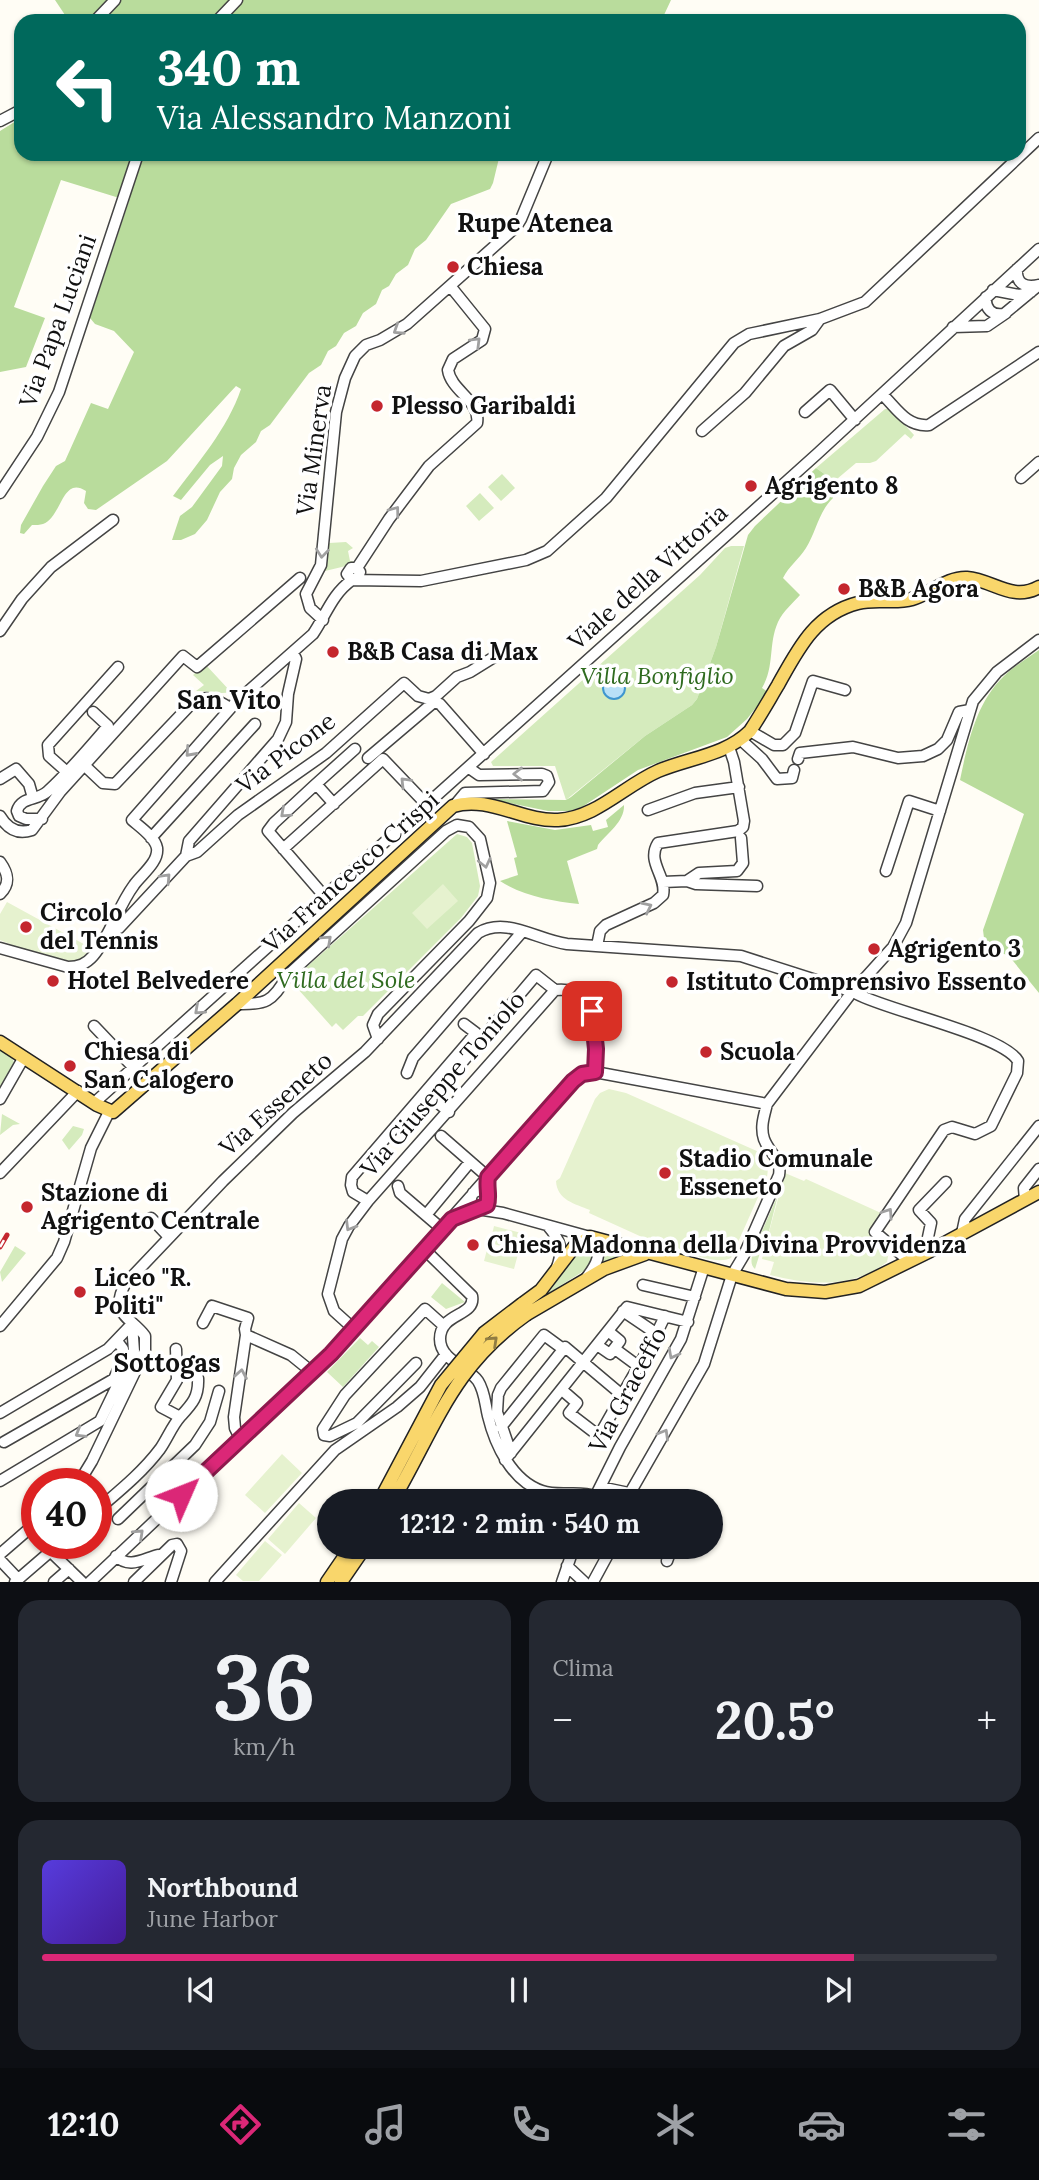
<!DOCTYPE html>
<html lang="it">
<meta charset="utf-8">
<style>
:root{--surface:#171b24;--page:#242831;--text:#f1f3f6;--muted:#9ea1a6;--line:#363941;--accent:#db2777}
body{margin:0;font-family:Lora,serif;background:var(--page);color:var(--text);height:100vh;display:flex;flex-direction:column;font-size:26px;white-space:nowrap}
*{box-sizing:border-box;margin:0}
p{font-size:23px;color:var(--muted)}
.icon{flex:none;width:38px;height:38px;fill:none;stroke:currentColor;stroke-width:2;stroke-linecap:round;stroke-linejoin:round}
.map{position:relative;height:1582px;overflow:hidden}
.drawer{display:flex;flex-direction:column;gap:18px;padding:18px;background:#0d0f14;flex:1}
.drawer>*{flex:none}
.hud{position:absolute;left:14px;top:14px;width:1012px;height:147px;border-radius:21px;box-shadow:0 2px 5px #0004;background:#00695c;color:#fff;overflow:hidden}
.speed{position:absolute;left:21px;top:1468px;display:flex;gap:14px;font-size:35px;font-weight:700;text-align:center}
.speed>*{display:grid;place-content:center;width:91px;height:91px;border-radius:50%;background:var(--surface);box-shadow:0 2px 5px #0004;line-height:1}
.speed .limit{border:10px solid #d22;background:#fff;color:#111}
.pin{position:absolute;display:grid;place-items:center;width:60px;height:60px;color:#fff;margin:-30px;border-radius:14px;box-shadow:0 4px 10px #0006}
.me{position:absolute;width:77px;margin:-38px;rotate:46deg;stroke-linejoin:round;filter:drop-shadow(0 0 5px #0008)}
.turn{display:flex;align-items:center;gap:24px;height:147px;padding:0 28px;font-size:32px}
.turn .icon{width:91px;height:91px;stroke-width:2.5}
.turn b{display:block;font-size:49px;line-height:60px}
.big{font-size:52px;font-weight:700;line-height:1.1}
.drawer .card{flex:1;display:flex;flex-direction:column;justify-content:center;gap:10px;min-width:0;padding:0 24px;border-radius:21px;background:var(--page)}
.drawer .dial{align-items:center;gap:0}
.dial b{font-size:91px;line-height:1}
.song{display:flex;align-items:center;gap:21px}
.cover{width:84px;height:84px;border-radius:10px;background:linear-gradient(135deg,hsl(250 70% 55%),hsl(260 70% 35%))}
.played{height:7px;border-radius:4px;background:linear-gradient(90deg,var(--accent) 85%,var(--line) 85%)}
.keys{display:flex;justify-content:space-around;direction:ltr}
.heat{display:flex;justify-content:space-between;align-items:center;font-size:38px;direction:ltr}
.drawer .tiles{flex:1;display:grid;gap:18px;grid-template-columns:1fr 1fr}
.card:last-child{grid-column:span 2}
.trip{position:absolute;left:317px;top:1489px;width:406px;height:70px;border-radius:35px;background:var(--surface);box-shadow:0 2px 5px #0004;font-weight:700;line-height:70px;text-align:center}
.dock{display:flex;height:112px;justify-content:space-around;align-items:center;background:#090b0e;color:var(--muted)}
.dock .icon{width:49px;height:49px}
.dock .current{color:var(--accent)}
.dock b{font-size:32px;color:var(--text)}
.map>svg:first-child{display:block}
.green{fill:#d5ebbd}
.forest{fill:#b9dc9c}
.pitch{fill:#e6f2cf}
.water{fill:#b9e0f7;stroke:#3f96cf;stroke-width:2}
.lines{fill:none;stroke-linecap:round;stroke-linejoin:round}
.minor-casing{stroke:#444;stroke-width:13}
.major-casing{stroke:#222;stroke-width:15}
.minor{stroke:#fff;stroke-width:10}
.major{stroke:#f9d66b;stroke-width:12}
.rail-casing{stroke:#c4262e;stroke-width:5}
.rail{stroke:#fff;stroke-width:2.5;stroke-dasharray:8;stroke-linecap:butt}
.major-bridge-casing{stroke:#222;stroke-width:15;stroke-linecap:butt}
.major-bridge{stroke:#f9d66b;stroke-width:12}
.oneway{stroke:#a0a0a0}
.oneway2{stroke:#917d42}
.route-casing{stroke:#8e194d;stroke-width:18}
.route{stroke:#db2777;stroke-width:12}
.poi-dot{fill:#c4262e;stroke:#fff;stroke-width:2.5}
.labels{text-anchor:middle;stroke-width:7;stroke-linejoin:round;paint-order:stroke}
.poi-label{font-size:24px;font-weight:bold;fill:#111;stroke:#fff;text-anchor:start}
.street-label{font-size:24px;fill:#111;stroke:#fff}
.park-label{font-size:24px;font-style:italic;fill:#2f6b1f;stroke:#fff}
.neighbourhood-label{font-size:26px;font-weight:bold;fill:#111;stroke:#fff}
</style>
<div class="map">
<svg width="1039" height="1582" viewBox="0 0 1039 1582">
<rect width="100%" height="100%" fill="#fffdf5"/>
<!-- green -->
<path class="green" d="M885 409H890L914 435 911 439 905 434 876 461 870 463H856L837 479 833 480 816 468Z
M502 474 515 488 501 501 488 487Z
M480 493 494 508 479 521 466 506Z
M346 542 353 548 348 551 350 561H354L346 566 325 571 329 543Z
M731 546H744L716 647 697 699 692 705 645 736 566 800 555 766H493L491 762 700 575 725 548Z
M205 664 231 692C220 695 208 691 196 691L204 685 193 675Z
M457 834 467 837 472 843 480 886 478 896 461 918 363 1016H358L343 1030 336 1023 332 1027 297 988 293 979Z
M0 1049 12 1058 14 1062 0 1087Z
M2 1114 20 1124 13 1125 0 1135Z
M73 1126 84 1129 82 1135 69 1150 62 1140Z
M778 1195 766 1243H763L755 1269C749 1264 752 1256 754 1249Z
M585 1244H591L595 1255 587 1269 523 1309 551 1289 563 1273 567 1263Z
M15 1246 26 1253 2 1282 0 1272Z
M601 1246 630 1254 598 1268Z
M442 1283 465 1302 446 1309 431 1297Z
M360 1338 368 1345 372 1341 379 1347 343 1387 327 1372Z"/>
<!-- forest -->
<path class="forest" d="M55 0H671L664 15 649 21H69Z
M21 118V154H500L493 183 490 189 451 204 426 240 415 249 408 265 396 274 389 286 382 290 376 304 363 313 356 326 344 333 336 346 328 351 321 365 309 373 270 425 261 431 256 442 241 455 234 468 232 479 220 492 207 520 195 534 181 540H172L180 516 192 507 222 466 223 456 210 465 181 500 173 496C197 464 228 428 241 389L236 386 167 461 96 510 88 509 84 503 86 491C62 475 62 517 43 524 40 525 36 525 32 525L24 534 20 533 21 525 43 486 56 466 65 461 91 403 108 409 134 352 114 331 95 324 90 318 129 201 61 180 14 307 45 318 26 367 0 372V131Z
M816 468 833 480V498C819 511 816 532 806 548 799 559 789 566 783 578L800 595C793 603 783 611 778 622 768 644 775 666 762 688L768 692 747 719 727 737 638 770 582 807 569 811H548L489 799 566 800 571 797 645 736 692 705 697 699 716 647 748 535 755 526Z
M1039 650V993L1009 956 985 946 983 930 1024 814 960 780C968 742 976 703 1004 676 1014 666 1028 658 1039 650Z
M624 805C625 821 608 833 598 845L597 849 567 861 579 904C552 901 523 896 500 881L518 875 514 858 517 857 507 821 555 830 591 825 593 831 608 827 606 820Z"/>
<!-- pitch -->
<path class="pitch" d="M443 884 458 901 427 929 412 913Z
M7 902 91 948 81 959 74 962 17 947 0 940V914Z
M609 1089 626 1093 759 1152C767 1159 769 1166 767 1177L731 1258C712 1267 674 1246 656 1238L653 1242 589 1213 590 1210C575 1204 557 1200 556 1181L560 1178 595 1099 600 1093Z
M785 1173 804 1181 806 1179 881 1213 869 1232 889 1251 887 1262C852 1289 810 1285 770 1275L774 1262 762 1259 763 1254 760 1253 763 1243H766Z
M494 1226 525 1234 521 1251 490 1243Z
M488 1246 518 1254 514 1269 484 1261Z
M282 1454 302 1473 265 1513 245 1495Z
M299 1503 316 1518 285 1554 268 1539Z
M265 1541 282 1555 259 1581H243L236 1575Z"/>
<!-- water -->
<path class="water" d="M603 688a11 11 0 1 1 22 0a11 11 0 1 1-22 0Z"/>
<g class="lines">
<!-- minor casing -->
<g class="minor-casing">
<path id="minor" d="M95 21 115 0
M217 21 237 0
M0 121 21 110
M1017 269C1016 284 1025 288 1039 285
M993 290 1019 295 1031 292
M986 297C985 309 992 316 1004 314L1039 285
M953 327 987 326 1006 313
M883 395C897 409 907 427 929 425L1039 352
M805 412 830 390 855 420
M702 431 745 393 784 346 812 330 820 319
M1021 478 1039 462
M0 493 37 437 59 392 138 154
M357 568 389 519 429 466 477 423C481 401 451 391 448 370L453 359 482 340 485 329 451 287
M357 580 360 572 357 568H351L347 574 352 580 421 581 526 560 547 551 606 498 734 343 749 334 820 319 865 302 1039 138
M323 620 310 608 306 594 321 565 336 412 345 378 355 356 366 345 380 340 407 324 516 227 521 219 548 154
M0 631 22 599 51 567 113 520
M750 731 774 745H783L795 733 813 681 845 690
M741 740 762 759 777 779 792 778 794 770
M368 758 434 702 440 704 484 754
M798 759 800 753 853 747 898 758 923 756 938 749 947 740 959 712 970 710
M85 766 103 783 115 784 193 702C208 694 217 700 230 708
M67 772 49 756 48 745 118 667
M0 779 16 769 29 784 33 798
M316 784 355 749
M455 805 465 793 543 791 549 782 547 776 542 774 479 775 469 768
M648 810 695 793 739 787
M0 816C7 828 17 835 32 830L60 792 183 656 197 667 300 578
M42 819H26L19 816 17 811C21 796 38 801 48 791 69 772 89 748 108 726L93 712
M151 838 255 724
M283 849 383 759 427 805
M186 856 189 841 278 739 286 722 288 694 296 659 293 653
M0 862C8 873 11 883 0 894
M886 871 909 801 940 811
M687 881 696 884 757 886
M663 882 687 881 699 873 737 871 743 863 741 838
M325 897 268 831 274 823 316 784 334 804
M110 932 119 928 186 856 197 852 238 815 326 753 404 683 418 696 429 699 436 696 457 677 470 672 499 654
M597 946 600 931 606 925 654 903 663 895C667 876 646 862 658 843L738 831 743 827 744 821 734 762 729 747
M0 948 68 967C79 967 86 964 93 956 111 935 117 908 134 885 141 875 159 862 157 848 155 837 140 827 132 820L236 702 313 634C326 615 332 594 352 580
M856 988 893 947 906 923 973 701 997 672 1039 640
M555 990C603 985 596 1038 595 1072
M857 994C889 1011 1003 1035 1018 1061L1017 1073 991 1126 975 1134 952 1127 944 1130 875 1232 909 1261
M237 1004C265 1005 273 1002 287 976L446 831 457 825 469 827 480 839 490 883 487 898 469 921 378 1014 373 1025 378 1039
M94 1026 134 1068
M407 1073 413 1058 522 932
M0 1099 24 1057
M94 1103 817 454 1039 249
M449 1112 432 1098 536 975 555 990
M441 1136 488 1177
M0 1173 78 1091
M398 1186 400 1193 442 1229
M475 1191 573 1081 582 1074 595 1072 767 1104
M1025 1200 1024 1188 1039 1169
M368 1201 353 1192 351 1185 352 1177 476 1033 464 1024
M479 1209 484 1208 489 1200 487 1193 479 1190 473 1193 470 1200 477 1209 503 1213 590 1237
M426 1215 470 1162
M151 1218 169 1237
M548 1226C560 1240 564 1249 557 1267
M962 1233 965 1219 1039 1126
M425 1250 472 1296C476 1317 440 1312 440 1339 440 1360 467 1366 478 1381 485 1392 485 1404 488 1416 495 1445 512 1481 542 1491 559 1497 578 1490 595 1496
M930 1251 927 1242 931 1223 919 1210 946 1182
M587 1277C597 1264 602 1254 595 1239
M643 1285 695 1297
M623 1311 657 1334
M203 1323 212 1306 248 1318 245 1329 246 1335
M0 1326 57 1258 64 1242 91 1148 109 1112
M355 1330 334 1311 328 1294 342 1239 349 1226 368 1201 555 990
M597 1345 610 1354 620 1341 608 1331
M176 1349 177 1380 161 1407 180 1417
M615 1349 638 1366
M416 1363 357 1423 330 1436 324 1435 323 1429 345 1395 425 1309 444 1326
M562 1390 577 1403 569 1413 599 1436 654 1339 665 1316
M0 1413 108 1349 132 1324
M501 1427 565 1347 622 1395
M241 1440 235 1428 234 1417 246 1335 291 1355 312 1372
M4 1442 114 1379 123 1359V1349L117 1341
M511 1453 497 1412 498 1395 501 1388 544 1335 559 1346
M505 1460 627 1307 688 1322
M0 1481 100 1421 134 1351 132 1324
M78 1484 92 1461 145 1351V1336C131 1317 109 1315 125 1284L223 1181 293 1113 365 1052 478 933C506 916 537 940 567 944L741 956 847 990
M600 1487 672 1502
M593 1501 620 1447 681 1339 704 1267
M631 1502 630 1493 704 1364 732 1275 744 1255 779 1175C782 1159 769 1153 764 1139 760 1127 764 1116 767 1104L849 996
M96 1511C118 1492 142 1473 160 1449 167 1439 172 1426 180 1417 192 1404 199 1397 198 1378
M118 1519 195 1445 210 1422 219 1391
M50 1551 82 1582
M0 1554 37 1522
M116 1556C129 1569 143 1559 158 1555
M0 1560 18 1579
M667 1561 672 1547
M567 1566 584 1582
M15 1582 59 1544
M54 1582 69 1569
M90 1582 331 1354 471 1196
M134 1582 172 1545 177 1544 181 1551 171 1582
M215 1582 335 1450 397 1407 420 1387 446 1354
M562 1582 574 1547
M593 1582 612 1547"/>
</g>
<!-- major casing -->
<g class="major-casing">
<path id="major" d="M0 1042 97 1105 113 1112 237 1004 453 806C489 795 523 822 558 820 596 818 624 786 658 771 689 758 726 755 750 731 760 716 769 700 778 685 798 649 815 614 858 603 876 598 895 604 912 599 930 594 947 577 967 578 993 580 1012 602 1039 587
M522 1304 541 1290 574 1247 590 1237 786 1289 825 1292 859 1286 930 1251 1039 1192
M527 1314 604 1269 645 1254
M327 1582 351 1547
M341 1582 365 1547"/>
</g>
<!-- minor -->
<use href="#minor" class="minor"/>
<!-- major -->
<use href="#major" class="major"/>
<!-- rail casing -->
<g class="rail-casing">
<path id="rail" d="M0 1247 7 1235"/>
</g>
<!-- rail -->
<use href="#rail" class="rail"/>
<!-- major-bridge casing -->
<g class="major-bridge-casing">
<path id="major-bridge" d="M379 1502 441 1385 484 1333 522 1304
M392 1502C437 1425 451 1368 527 1314"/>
</g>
<!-- major-bridge -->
<use href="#major-bridge" class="major-bridge"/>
</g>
<!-- one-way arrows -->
<defs><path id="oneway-chevron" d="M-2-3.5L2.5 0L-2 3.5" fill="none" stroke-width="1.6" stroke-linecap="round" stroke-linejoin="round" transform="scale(1.75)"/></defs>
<g class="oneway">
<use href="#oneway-chevron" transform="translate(398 330) rotate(147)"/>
<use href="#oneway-chevron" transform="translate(476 342) rotate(-45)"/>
<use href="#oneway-chevron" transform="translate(395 511) rotate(-53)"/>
<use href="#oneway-chevron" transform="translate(322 553) rotate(96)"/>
<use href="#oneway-chevron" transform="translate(190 752) rotate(132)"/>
<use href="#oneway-chevron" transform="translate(518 774) rotate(180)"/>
<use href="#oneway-chevron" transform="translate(405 782) rotate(-134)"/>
<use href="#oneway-chevron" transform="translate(285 813) rotate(138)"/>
<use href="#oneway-chevron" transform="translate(485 863) rotate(77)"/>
<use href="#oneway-chevron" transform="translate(166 878) rotate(-47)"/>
<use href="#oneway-chevron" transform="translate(647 907) rotate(-26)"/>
<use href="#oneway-chevron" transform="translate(327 940) rotate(-42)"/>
<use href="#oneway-chevron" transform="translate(199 1010) rotate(138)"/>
<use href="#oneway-chevron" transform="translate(888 1213) rotate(-56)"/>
<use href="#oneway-chevron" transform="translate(350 1226) rotate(121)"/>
<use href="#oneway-chevron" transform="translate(673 1354) rotate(118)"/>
<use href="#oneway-chevron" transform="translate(241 1374) rotate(-80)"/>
<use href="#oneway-chevron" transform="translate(80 1433) rotate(149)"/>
<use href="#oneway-chevron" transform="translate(664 1434) rotate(-60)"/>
<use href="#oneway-chevron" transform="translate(139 1534) rotate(-43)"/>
</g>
<use class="oneway2" href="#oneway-chevron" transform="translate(493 1341) rotate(-43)"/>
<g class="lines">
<!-- route casing -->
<g class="route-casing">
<path id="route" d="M181 1495 331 1354 452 1219 487 1205C490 1196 486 1187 488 1177L573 1081 582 1074 595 1072 596 1049 592 1011"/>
</g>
<!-- route -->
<use href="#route" class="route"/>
</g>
<!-- markers -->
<g class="poi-dot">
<circle cx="453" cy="267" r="7"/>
<circle cx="377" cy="406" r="7"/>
<circle cx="751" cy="486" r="7"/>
<circle cx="844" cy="589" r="7"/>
<circle cx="333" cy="652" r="7"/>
<circle cx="26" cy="927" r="7"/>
<circle cx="874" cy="949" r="7"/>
<circle cx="53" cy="981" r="7"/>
<circle cx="672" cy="982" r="7"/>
<circle cx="706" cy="1052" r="7"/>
<circle cx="70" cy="1066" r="7"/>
<circle cx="665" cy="1173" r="7"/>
<circle cx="27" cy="1207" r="7"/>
<circle cx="473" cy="1245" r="7"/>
<circle cx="80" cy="1292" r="7"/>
</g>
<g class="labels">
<!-- poi labels -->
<g class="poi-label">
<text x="467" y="275">Chiesa</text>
<text x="391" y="414">Plesso Garibaldi</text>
<text x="765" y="494">Agrigento 8</text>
<text x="858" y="597">B&amp;B Agora</text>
<text x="347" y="660">B&amp;B Casa di Max</text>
<text x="40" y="921">Circolo<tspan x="40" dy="28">del Tennis</tspan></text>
<text x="888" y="957">Agrigento 3</text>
<text x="67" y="989">Hotel Belvedere</text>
<text x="686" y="990">Istituto Comprensivo Essento</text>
<text x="84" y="1060">Chiesa di<tspan x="84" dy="28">San Calogero</tspan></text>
<text x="720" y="1060">Scuola</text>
<text x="679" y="1167">Stadio Comunale<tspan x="679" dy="28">Esseneto</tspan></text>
<text x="41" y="1201">Stazione di<tspan x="41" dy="28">Agrigento Centrale</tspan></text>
<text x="487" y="1253">Chiesa Madonna della Divina Provvidenza</text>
<text x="94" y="1286">Liceo "R.<tspan x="94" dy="28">Politi"</tspan></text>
</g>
<!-- street labels -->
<g class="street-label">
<text transform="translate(58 321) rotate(-70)" y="8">Via Papa Luciani</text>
<text transform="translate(314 450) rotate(-82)" y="8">Via Minerva</text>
<text transform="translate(648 577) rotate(-42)" y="8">Viale della Vittoria</text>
<text transform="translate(286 753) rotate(-37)" y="8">Via Picone</text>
<text transform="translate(351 872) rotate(-42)" y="8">Via Francesco Crispi</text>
<text transform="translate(443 1084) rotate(-49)" y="8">Via Giuseppe Toniolo</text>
<text transform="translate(276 1104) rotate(-42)" y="8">Via Esseneto</text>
<text transform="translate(628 1390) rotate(-62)" y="8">Via Graceffo</text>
</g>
<!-- park labels -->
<g class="park-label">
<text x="657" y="684">Villa Bonfiglio</text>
<text x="346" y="988">Villa del Sole</text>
</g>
<!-- neighbourhood labels -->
<g class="neighbourhood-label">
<text x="535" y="232">Rupe Atenea</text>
<text x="229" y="709">San Vito</text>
<text x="167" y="1372">Sottogas</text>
</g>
</g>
</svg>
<div class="speed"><div class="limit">40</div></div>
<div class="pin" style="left:592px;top:1011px;background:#d93025"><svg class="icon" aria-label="arrive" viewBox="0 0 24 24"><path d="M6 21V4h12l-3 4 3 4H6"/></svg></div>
<svg class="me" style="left:181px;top:1495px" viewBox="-20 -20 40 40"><circle r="19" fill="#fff"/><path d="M0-13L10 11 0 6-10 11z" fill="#db2777"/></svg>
<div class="trip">12:12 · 2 min · 540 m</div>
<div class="hud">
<div class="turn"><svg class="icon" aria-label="left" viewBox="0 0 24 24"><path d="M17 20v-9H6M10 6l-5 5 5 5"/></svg><div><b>340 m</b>Via Alessandro Manzoni</div></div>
</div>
</div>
<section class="drawer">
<div class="tiles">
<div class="card dial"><b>36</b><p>km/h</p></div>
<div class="card"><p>Clima</p>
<div class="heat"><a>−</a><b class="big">20.5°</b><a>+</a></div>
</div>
<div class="card">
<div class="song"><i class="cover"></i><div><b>Northbound</b><p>June Harbor</p></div></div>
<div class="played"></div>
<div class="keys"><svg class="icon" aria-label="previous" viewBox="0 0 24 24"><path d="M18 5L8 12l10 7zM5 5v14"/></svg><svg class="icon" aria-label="pause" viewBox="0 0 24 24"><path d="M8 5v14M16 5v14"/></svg><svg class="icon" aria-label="next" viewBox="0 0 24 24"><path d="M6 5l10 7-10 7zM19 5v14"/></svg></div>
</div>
</div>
</section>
<nav class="dock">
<b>12:10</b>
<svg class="icon current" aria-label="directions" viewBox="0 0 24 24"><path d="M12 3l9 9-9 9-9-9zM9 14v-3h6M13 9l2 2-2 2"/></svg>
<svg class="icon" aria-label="music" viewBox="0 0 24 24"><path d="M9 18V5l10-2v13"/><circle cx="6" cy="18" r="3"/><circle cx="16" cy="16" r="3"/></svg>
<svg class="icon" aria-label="phone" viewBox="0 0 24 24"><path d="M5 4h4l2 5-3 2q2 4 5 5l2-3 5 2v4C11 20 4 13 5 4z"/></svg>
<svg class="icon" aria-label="climate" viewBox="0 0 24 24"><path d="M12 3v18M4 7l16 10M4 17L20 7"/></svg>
<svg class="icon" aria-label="car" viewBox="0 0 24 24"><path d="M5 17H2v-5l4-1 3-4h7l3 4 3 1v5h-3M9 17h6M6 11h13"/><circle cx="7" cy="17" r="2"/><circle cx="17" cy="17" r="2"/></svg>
<svg class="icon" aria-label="filters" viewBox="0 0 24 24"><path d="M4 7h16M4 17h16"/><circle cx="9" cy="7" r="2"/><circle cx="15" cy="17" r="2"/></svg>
</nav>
